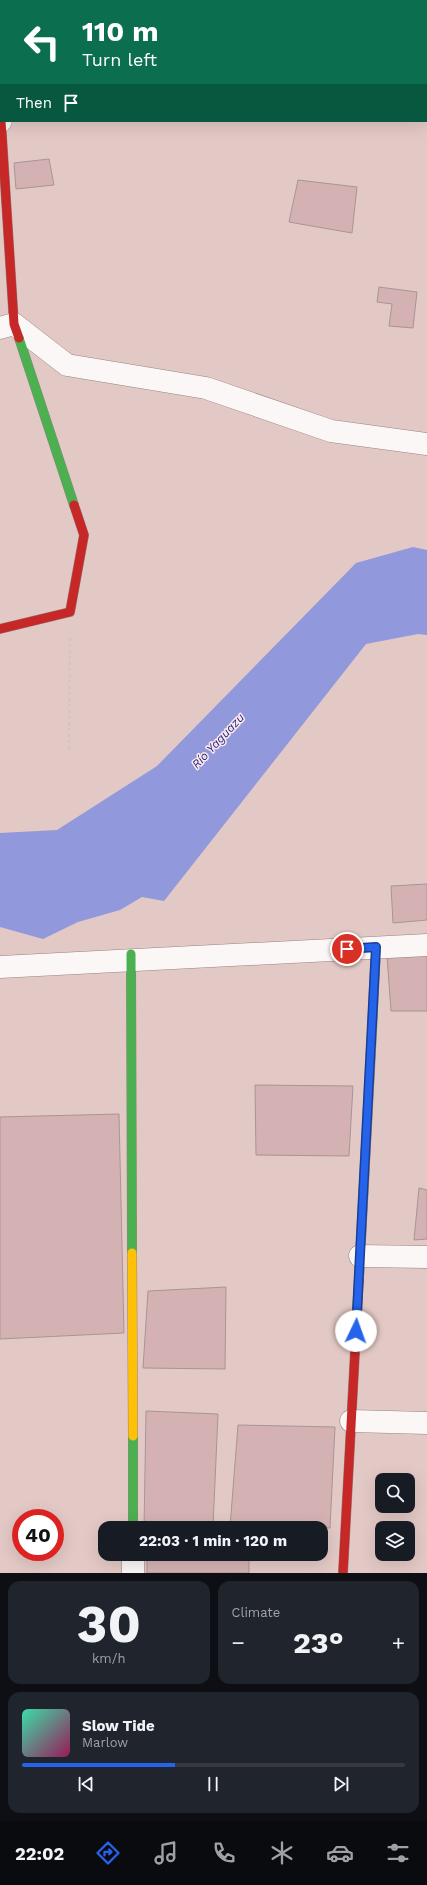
<!DOCTYPE html>
<meta charset="utf-8">
<style>
:root{--surface:#171b24;--page:#20242c;--text:#f1f3f6;--muted:#9ea1a6;--line:#363941;--accent:#2563eb}
body{margin:0;font-family:"Work Sans",sans-serif;background:var(--page);color:var(--text);height:100vh;display:flex;flex-direction:column;font-size:15px;white-space:nowrap}
*{box-sizing:border-box;margin:0}
p{font-size:13px;color:var(--muted)}
.icon{flex:none;width:22px;height:22px;fill:none;stroke:currentColor;stroke-width:2;stroke-linecap:round;stroke-linejoin:round}
.map{position:relative;height:1573px;overflow:hidden}
.details{display:flex;flex-direction:column;gap:8px;padding:8px;background:#0d0f14;flex:1}
.details>*{flex:none}
.guide{position:absolute;left:0px;top:0px;width:427px;height:122px;box-shadow:0 4px 16px #0002;background:#0b6e4f;color:#fff;overflow:hidden}
.tools{position:absolute;left:375px;top:1473px;display:grid;gap:8px}
.tools a{display:grid;place-items:center;width:40px;height:40px;border-radius:8px;background:var(--surface);box-shadow:0 4px 16px #0002;font-size:20px}
.speed{position:absolute;left:12px;top:1509px;display:flex;gap:8px;font-size:20px;font-weight:700;text-align:center}
.speed>*{display:grid;place-content:center;width:52px;height:52px;border-radius:50%;background:var(--surface);box-shadow:0 4px 16px #0002;line-height:1}
.speed .limit{border:6px solid #d22;background:#fff;color:#111}
.pin{position:absolute;display:grid;place-items:center;width:34px;height:34px;color:#fff;margin:-17px;border:2px solid #fff;border-radius:50%;box-shadow:0 1px 4px #0007}
.me{position:absolute;width:44px;margin:-22px;rotate:3deg;stroke-linejoin:round;filter:drop-shadow(0 0 3px #0008)}
.turn{display:flex;align-items:center;gap:14px;height:84px;padding:0 16px;font-size:18px}
.turn .icon{width:52px;height:52px;stroke-width:2.5}
.turn b{display:block;font-size:28px;line-height:34px}
.then{display:flex;align-items:center;height:38px;padding:0 16px;background:#0003;gap:8px;font-size:15px}
.big{font-size:30px;font-weight:700;line-height:1.1}
.details .tile{flex:1;display:flex;flex-direction:column;justify-content:center;gap:6px;min-width:0;padding:0 14px;border-radius:12px;background:var(--page)}
.details .dial{align-items:center;gap:0}
.dial b{font-size:52px;line-height:1}
.song{display:flex;align-items:center;gap:12px}
.cover{width:48px;height:48px;border-radius:6px;background:linear-gradient(135deg,hsl(160 70% 55%),hsl(330 70% 35%))}
.played{height:4px;border-radius:2px;background:linear-gradient(90deg,var(--accent) 40%,var(--line) 40%)}
.keys{display:flex;justify-content:space-around;direction:ltr}
.heat{display:flex;justify-content:space-between;align-items:center;font-size:22px;direction:ltr}
.details .tiles{flex:1;display:grid;gap:8px;grid-template-columns:1fr 1fr}
.tile:last-child{grid-column:span 2}
.trip{position:absolute;left:98px;top:1521px;width:230px;height:40px;border-radius:12px;background:var(--surface);box-shadow:0 4px 16px #0002;font-weight:700;line-height:40px;text-align:center}
.tabs{display:flex;height:64px;justify-content:space-around;align-items:center;background:#090b0e;color:var(--muted)}
.tabs .icon{width:28px;height:28px}
.tabs .on{color:var(--accent)}
.tabs b{font-size:18px;color:var(--text)}
.map>svg:first-child{display:block}
.water{fill:#9199dc}
.building{fill:#d4b2b3;stroke:#a89594}
.lines{fill:none;stroke-linecap:round;stroke-linejoin:round}
.street-casing{stroke:#978380;stroke-width:23}
.fast-casing{stroke:#978380;stroke-width:10}
.slow-casing{stroke:#978380;stroke-width:10}
.jam-casing{stroke:#978380;stroke-width:10}
.path{stroke:#cfc7c6;stroke-width:2.5;stroke-dasharray:3 3;stroke-linecap:butt}
.street{stroke:#fbf7f6;stroke-width:22}
.fast{stroke:#4caf50;stroke-width:9}
.slow{stroke:#ffc107;stroke-width:9}
.jam{stroke:#c62828;stroke-width:9}
.route-casing{stroke:#184099;stroke-width:10}
.route{stroke:#2563eb;stroke-width:7}
.labels{text-anchor:middle;stroke-width:3;stroke-linejoin:round;paint-order:stroke}
.water-label{font-size:12px;font-style:italic;fill:#222696;stroke:#fdeae5}
</style>
<div class="map">
<svg width="427" height="1573" viewBox="0 0 427 1573">
<rect width="100%" height="100%" fill="#e3c9c5"/>
<!-- water -->
<path class="water" d="M413 547 427 550V635L418 634 366 644 164 901 142 897 120 910 78 922 43 939 0 927V833L57 830 157 766 356 563Z"/>
<!-- building -->
<path class="building" d="M13 0H82L65 1Z
M49 159 54 185 16 189 14 163Z
M298 180 357 187 352 233 289 222Z
M379 287 417 292 413 328 389 326 392 304 377 302Z
M427 884V920L393 923 391 886Z
M427 954V1011H391L387 956Z
M255 1085 353 1086 349 1156 256 1155Z
M119 1114 124 1333 0 1339V1117Z
M419 1188 427 1190V1239L414 1240Z
M226 1287 225 1369 143 1368 148 1291Z
M146 1411 218 1414 213 1527 144 1528Z
M238 1425 335 1427 330 1528 230 1527Z
M249 1554V1573H147V1559Z"/>
<g class="lines">
<!-- street casing -->
<g class="street-casing">
<path id="street" d="M311 1V0
M0 105 1 121
M0 328 14 324 67 365 206 388 331 431 427 444
M0 967 427 945
M360 1256 427 1257
M351 1421 427 1423
M133 1554V1573"/>
</g>
<!-- fast casing -->
<g class="fast-casing">
<path id="fast" d="M19 338 74 505
M131 954 132 1253
M372 1031 376 947
M133 1436V1528"/>
</g>
<!-- slow casing -->
<g class="slow-casing">
<path id="slow" d="M132 1253 133 1436
M359 1278 372 1031"/>
</g>
<!-- jam casing -->
<g class="jam-casing">
<path id="jam" d="M1 121 14 324 19 338
M0 629 70 612 84 535 74 505
M343 1573 359 1278"/>
</g>
<!-- path -->
<path class="path" d="M69 749 70 635"/>
<!-- street -->
<use href="#street" class="street"/>
<!-- fast -->
<use href="#fast" class="fast"/>
<!-- slow -->
<use href="#slow" class="slow"/>
<!-- jam -->
<use href="#jam" class="jam"/>
</g>
<g class="lines">
<!-- route casing -->
<g class="route-casing">
<path id="route" d="M347 949 376 947 356 1331"/>
</g>
<!-- route -->
<use href="#route" class="route"/>
</g>
<g class="labels">
<!-- water labels -->
<g class="water-label">
<text transform="translate(218 741) rotate(-47)" y="4">Río Yaguazu</text>
</g>
</g>
</svg>
<div class="tools">
<a><svg class="icon" aria-label="search" viewBox="0 0 24 24"><circle cx="10" cy="10" r="6"/><path d="M15 15l6 6"/></svg></a>
<a><svg class="icon" aria-label="layers" viewBox="0 0 24 24"><path d="M12 4l9 5-9 5-9-5zM3 14l9 5 9-5"/></svg></a>
</div>
<div class="speed"><div class="limit">40</div></div>
<div class="pin" style="left:347px;top:949px;background:#d93025"><svg class="icon" aria-label="arrive" viewBox="0 0 24 24"><path d="M6 21V4h12l-3 4 3 4H6"/></svg></div>
<svg class="me" style="left:356px;top:1331px" viewBox="-20 -20 40 40"><circle r="19" fill="#fff"/><path d="M0-13L10 11 0 6-10 11z" fill="#2563eb"/></svg>
<div class="trip">22:03 · 1 min · 120 m</div>
<div class="guide">
<div class="turn"><svg class="icon" aria-label="left" viewBox="0 0 24 24"><path d="M17 20v-9H6M10 6l-5 5 5 5"/></svg><div><b>110 m</b>Turn left</div></div>
<div class="then">Then<svg class="icon" aria-label="arrive" viewBox="0 0 24 24"><path d="M6 21V4h12l-3 4 3 4H6"/></svg></div>
</div>
</div>
<section class="details">
<div class="tiles">
<div class="tile dial"><b>30</b><p>km/h</p></div>
<div class="tile"><p>Climate</p>
<div class="heat"><a>−</a><b class="big">23°</b><a>+</a></div>
</div>
<div class="tile">
<div class="song"><i class="cover"></i><div><b>Slow Tide</b><p>Marlow</p></div></div>
<div class="played"></div>
<div class="keys"><svg class="icon" aria-label="previous" viewBox="0 0 24 24"><path d="M18 5L8 12l10 7zM5 5v14"/></svg><svg class="icon" aria-label="pause" viewBox="0 0 24 24"><path d="M8 5v14M16 5v14"/></svg><svg class="icon" aria-label="next" viewBox="0 0 24 24"><path d="M6 5l10 7-10 7zM19 5v14"/></svg></div>
</div>
</div>
</section>
<nav class="tabs">
<b>22:02</b>
<svg class="icon on" aria-label="directions" viewBox="0 0 24 24"><path d="M12 3l9 9-9 9-9-9zM9 14v-3h6M13 9l2 2-2 2"/></svg>
<svg class="icon" aria-label="music" viewBox="0 0 24 24"><path d="M9 18V5l10-2v13"/><circle cx="6" cy="18" r="3"/><circle cx="16" cy="16" r="3"/></svg>
<svg class="icon" aria-label="phone" viewBox="0 0 24 24"><path d="M5 4h4l2 5-3 2q2 4 5 5l2-3 5 2v4C11 20 4 13 5 4z"/></svg>
<svg class="icon" aria-label="climate" viewBox="0 0 24 24"><path d="M12 3v18M4 7l16 10M4 17L20 7"/></svg>
<svg class="icon" aria-label="car" viewBox="0 0 24 24"><path d="M5 17H2v-5l4-1 3-4h7l3 4 3 1v5h-3M9 17h6M6 11h13"/><circle cx="7" cy="17" r="2"/><circle cx="17" cy="17" r="2"/></svg>
<svg class="icon" aria-label="filters" viewBox="0 0 24 24"><path d="M4 7h16M4 17h16"/><circle cx="9" cy="7" r="2"/><circle cx="15" cy="17" r="2"/></svg>
</nav>
